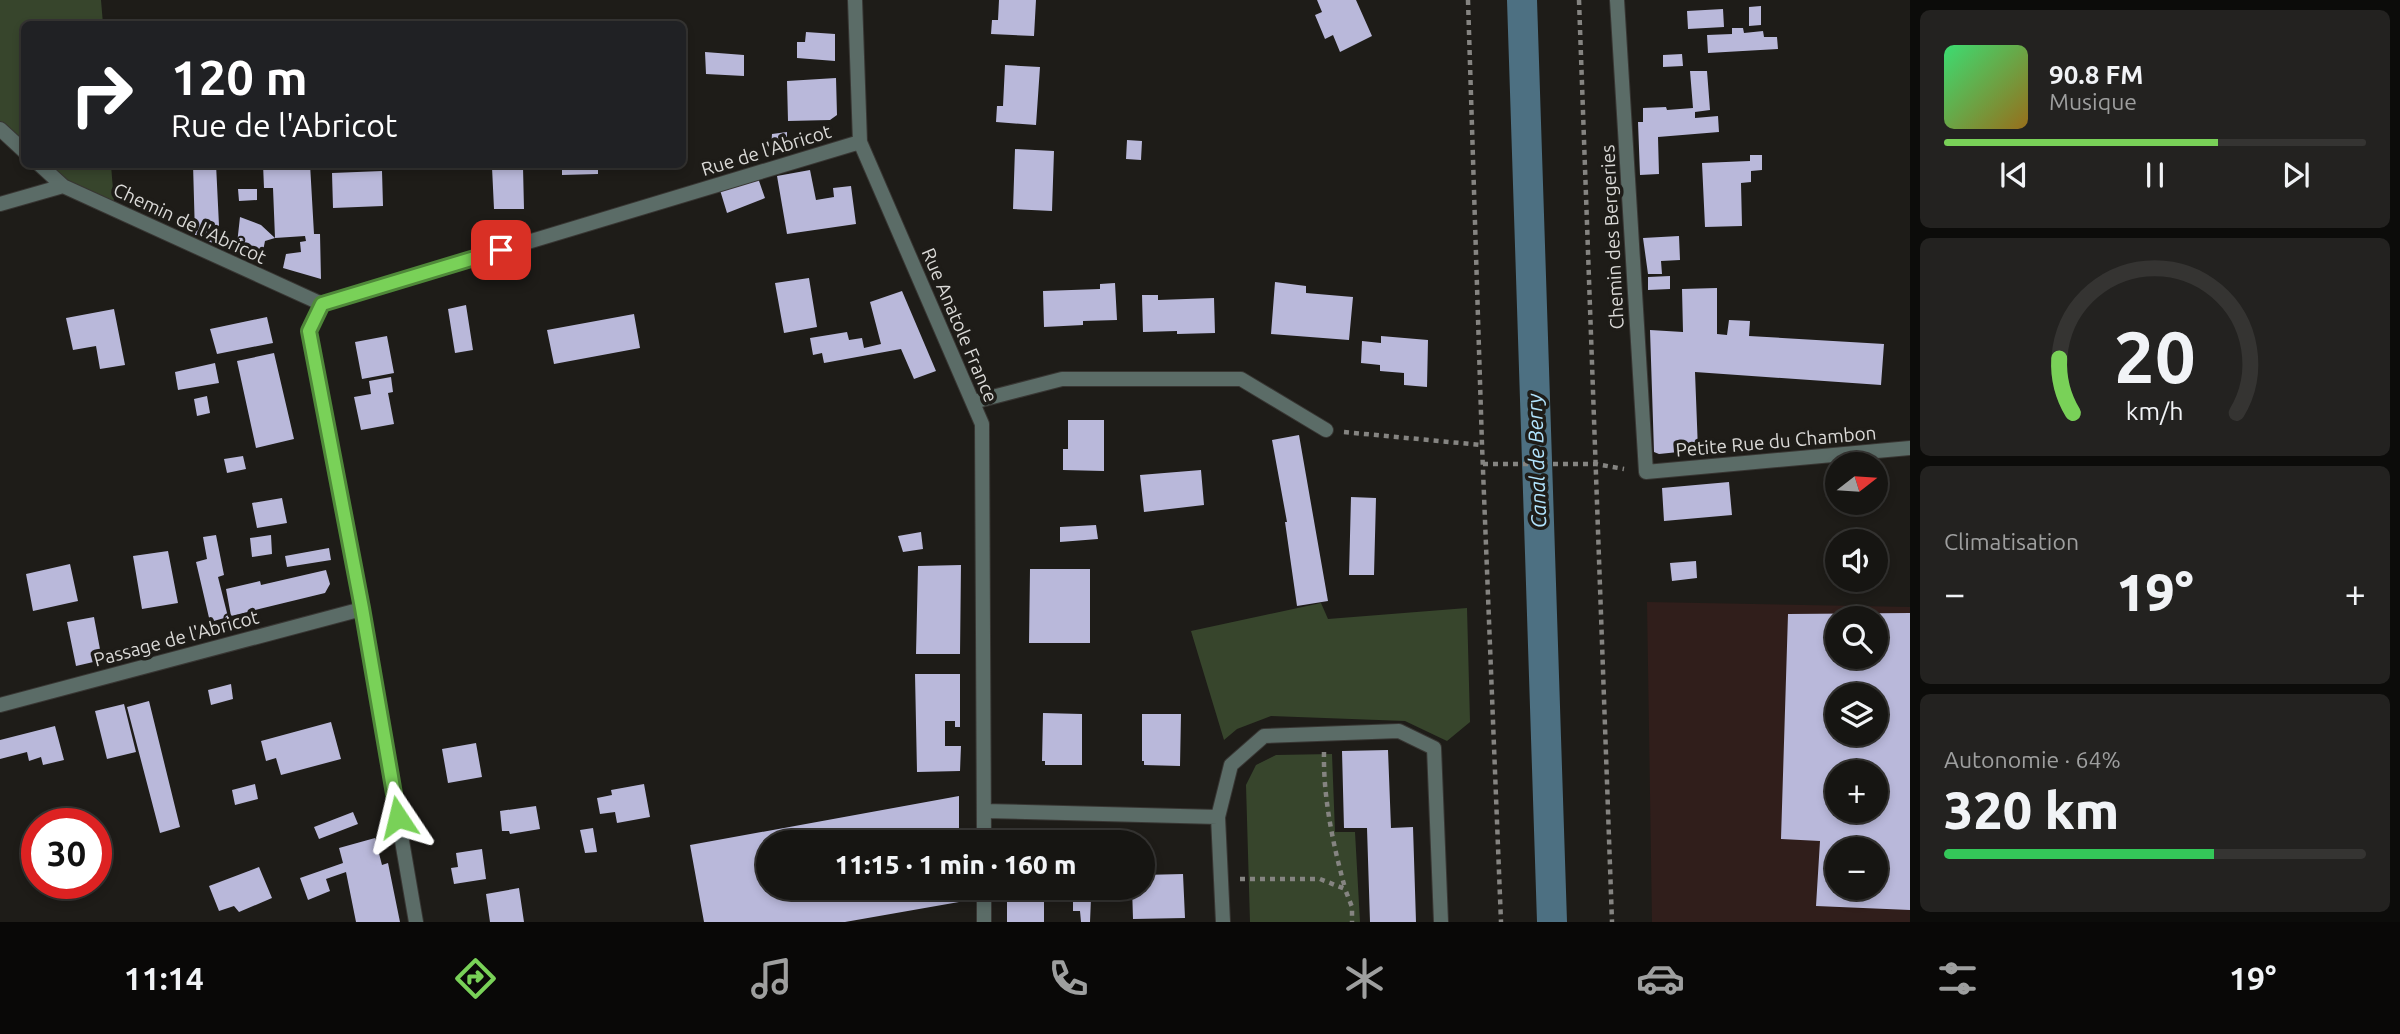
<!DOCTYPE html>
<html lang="fr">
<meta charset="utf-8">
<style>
:root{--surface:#161512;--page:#232220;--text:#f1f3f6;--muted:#9e9f9f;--line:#353432;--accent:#79d158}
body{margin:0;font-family:Ubuntu,sans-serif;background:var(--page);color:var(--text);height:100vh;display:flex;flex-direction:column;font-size:26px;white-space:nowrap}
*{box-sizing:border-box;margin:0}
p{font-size:23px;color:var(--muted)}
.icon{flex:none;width:38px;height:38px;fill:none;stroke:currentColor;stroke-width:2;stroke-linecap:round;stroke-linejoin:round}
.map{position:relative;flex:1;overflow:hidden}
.panel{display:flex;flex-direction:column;gap:10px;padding:10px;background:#0c0c0a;width:490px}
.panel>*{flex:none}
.banner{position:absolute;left:21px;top:21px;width:665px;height:147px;border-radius:10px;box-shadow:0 4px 10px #0003,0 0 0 2px var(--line);background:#202124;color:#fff;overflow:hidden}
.needle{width:46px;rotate:73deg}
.buttons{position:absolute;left:1825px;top:452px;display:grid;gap:14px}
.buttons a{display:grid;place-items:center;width:63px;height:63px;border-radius:50%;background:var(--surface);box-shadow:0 4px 10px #0003,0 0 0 2px var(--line);font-size:35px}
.speed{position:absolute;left:21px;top:808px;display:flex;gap:14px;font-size:35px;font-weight:700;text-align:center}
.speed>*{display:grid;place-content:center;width:91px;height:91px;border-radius:50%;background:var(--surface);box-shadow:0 4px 10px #0003,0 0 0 2px var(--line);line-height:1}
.speed .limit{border:10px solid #d22;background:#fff;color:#111}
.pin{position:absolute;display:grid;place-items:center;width:60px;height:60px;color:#fff;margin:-30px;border-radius:14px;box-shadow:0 4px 10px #0006}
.me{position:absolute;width:77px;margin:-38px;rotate:350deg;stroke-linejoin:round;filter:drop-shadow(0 0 5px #0008)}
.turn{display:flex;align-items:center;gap:24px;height:147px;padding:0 35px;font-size:32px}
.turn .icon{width:91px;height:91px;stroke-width:2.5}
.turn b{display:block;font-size:49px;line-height:60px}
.big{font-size:52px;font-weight:800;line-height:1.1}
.panel .card{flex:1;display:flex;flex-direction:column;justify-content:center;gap:10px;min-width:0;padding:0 24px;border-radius:10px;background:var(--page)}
.panel .dial{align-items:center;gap:0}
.dial svg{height:182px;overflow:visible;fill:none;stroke:var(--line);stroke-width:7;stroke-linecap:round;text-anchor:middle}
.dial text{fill:var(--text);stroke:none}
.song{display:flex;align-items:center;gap:21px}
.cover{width:84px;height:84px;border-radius:10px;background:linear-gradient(135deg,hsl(140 70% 55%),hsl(40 70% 35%))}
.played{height:7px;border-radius:4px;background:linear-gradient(90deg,var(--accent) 65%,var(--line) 65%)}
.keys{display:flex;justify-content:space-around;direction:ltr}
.heat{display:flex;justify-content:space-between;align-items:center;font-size:38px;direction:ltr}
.charge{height:10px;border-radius:5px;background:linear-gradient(90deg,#34c759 64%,var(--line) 0)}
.trip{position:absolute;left:756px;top:830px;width:399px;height:70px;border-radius:35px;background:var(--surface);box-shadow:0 4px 10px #0003,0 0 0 2px var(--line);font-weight:800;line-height:70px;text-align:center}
.tab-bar{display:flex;height:112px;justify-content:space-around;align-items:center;background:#090807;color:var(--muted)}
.tab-bar .icon{width:49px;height:49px}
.tab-bar .active{color:var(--accent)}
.tab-bar b{font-size:32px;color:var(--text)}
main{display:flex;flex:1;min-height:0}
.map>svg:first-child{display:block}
.industrial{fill:#301e1b;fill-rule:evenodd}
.green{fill:#37452c}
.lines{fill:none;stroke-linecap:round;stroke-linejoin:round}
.canal{stroke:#4d7082;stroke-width:30}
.building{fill:#b9b8da;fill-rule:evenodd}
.minor-casing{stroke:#383633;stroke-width:16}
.path{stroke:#858481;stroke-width:4.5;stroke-dasharray:5 5;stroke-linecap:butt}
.minor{stroke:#5b6c67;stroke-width:14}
.route-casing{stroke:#4f8839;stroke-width:18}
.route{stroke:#79d158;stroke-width:12}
.labels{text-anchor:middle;stroke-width:7;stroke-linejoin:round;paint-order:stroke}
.street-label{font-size:19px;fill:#dad9d7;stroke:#1e1c18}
.water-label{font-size:21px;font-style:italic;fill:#b1e3fd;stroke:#1e1c18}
</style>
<main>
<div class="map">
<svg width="1910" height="922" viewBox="0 0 1910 922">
<rect width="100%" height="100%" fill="#1e1c18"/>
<!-- industrial -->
<path class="industrial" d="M1647 602 1910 607V922H1652ZM1838 618H1876V656H1838ZM1838 695H1876V733H1838ZM1838 772H1876V810H1838ZM1838 849H1876V887H1838Z"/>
<!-- green -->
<path class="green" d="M0 0H101L103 24H24V143L0 121Z
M48 165H111L114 202 75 188Z
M1321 603 1328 619 1467 608 1470 722 1447 741 1405 721 1271 716 1237 729 1224 740 1191 631Z
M1332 754 1335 832H1355L1360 922H1250L1246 785 1256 765 1276 755Z"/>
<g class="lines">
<!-- canal -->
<path class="canal" d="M1522 0 1552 922"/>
</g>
<!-- building -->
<path class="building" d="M999 0H1036L1034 36 991 34 992 20H998Z
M1317 0H1356L1372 36 1340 52 1333 35 1325 39 1315 15 1322 12Z
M1761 6V25L1749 26V7Z
M1723 9 1724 27 1688 29 1687 11Z
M1732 28H1743L1744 33 1763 31 1764 37H1777L1778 49 1708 53 1707 35 1732 34Z
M806 32 835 34V61L797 58V42H805Z
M705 52 744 55V76L706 74Z
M1682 54 1683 66 1663 67V55Z
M1005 65 1040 67 1036 125 996 122 997 106H1003Z
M1690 71H1707L1710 110 1695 112V118L1718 116 1719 132 1658 137 1659 174 1640 175 1638 122H1643V108L1666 107 1667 110 1693 108Z
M836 78 837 115 830 120 788 121 787 81Z
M682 122H687L688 152H682Z
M787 132V145L771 149 772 134Z
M1127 140 1142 141 1141 160 1126 159Z
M1015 149 1054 151 1052 211 1013 209Z
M1750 155H1762V170L1751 171V182L1741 183 1742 226 1705 227 1702 163 1750 161Z
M193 164H216L220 246 203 239V235H195Z
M263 164H310L314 234H320L321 279 283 268 286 254 301 252 300 242 306 241 305 236 275 238 273 188H264Z
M562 164H598V174L562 175Z
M612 164H631V168H613Z
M492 167H523L524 209H494Z
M810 170 816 200 834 197 833 188 851 186 856 224 787 234 777 176Z
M382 171 383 206 333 208 332 173Z
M758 178 765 198 727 213 720 190Z
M238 189H257V200L239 201Z
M240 217 261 225 275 238 265 241 261 261 236 253Z
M1679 236 1680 260 1661 261 1662 274H1648L1643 238Z
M1670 276V289L1648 290V277Z
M809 278 817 327 784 333 775 283Z
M1275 282 1306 286V293L1353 297 1349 340 1271 334Z
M1115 283 1117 320 1083 321V325L1044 327 1043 291 1100 289V284Z
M1717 288V334L1727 335 1729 320 1750 321 1749 336 1884 344 1881 385 1695 372 1698 450 1659 454 1654 452 1650 330 1683 332 1682 289Z
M902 291 936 371 914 379 901 349 824 363 822 353 813 355 810 338 847 332 849 340 862 338 864 348 881 344 870 302Z
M1142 295H1158V300L1214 298 1215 333 1177 334V331L1143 332Z
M466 305 473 350 455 353 448 309Z
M114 309 125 365 100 369 96 346 73 350 66 318Z
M634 314 640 348 554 364 547 330Z
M267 317 273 343 217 354 210 329Z
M387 336 394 373 362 379 355 342Z
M1381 336 1428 340 1427 387 1404 385V373L1380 371V365L1361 363 1362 341 1381 343Z
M274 353 294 439 256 448 237 361Z
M215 363 219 383 178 390 175 372Z
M391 377 393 392 388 393 394 424 361 430 354 397 371 394 369 381Z
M207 396 210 413 197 416 194 399Z
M1068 420H1104V471L1063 470V449H1068Z
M1299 435 1328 601 1297 606 1285 522H1287L1272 440Z
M243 456 246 469 227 473 224 459Z
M1201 470 1204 505 1144 512 1140 475Z
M1729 482 1732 515 1664 521 1662 488Z
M1351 497 1376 498 1374 575H1349Z
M282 498 287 523 257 528 252 503Z
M1096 525 1098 539 1060 542V527Z
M921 532 923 549 903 552 898 536Z
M216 535 224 575 218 577 228 617 210 622 196 562 207 559 203 537Z
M271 535 272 554 252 557 250 538Z
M1838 540V565H1831L1829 541Z
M329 548 331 560 287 567 285 556Z
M168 551 178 603 142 609 133 556Z
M1696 561 1697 578 1672 581 1670 563Z
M70 564 78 601 33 611 26 574Z
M961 565 960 654H916L918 566Z
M1030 569H1090V643H1029Z
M326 570 330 584 325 593 231 616 226 589 260 581 261 585Z
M1910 613V910L1816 906 1820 841 1781 839 1788 614ZM1838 618H1876V656H1838ZM1838 695H1876V733H1838ZM1838 772H1876V810H1838ZM1838 849H1876V887H1838Z
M94 617 102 660 76 666 67 622Z
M915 674H960V727H955V721H945V746H961L960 771 917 772Z
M231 684 233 699 211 705 208 690Z
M149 701 180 827 160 833 127 707Z
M124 704 136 752 107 759 95 711Z
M1043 713 1082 714V765H1045V761H1042Z
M1142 714H1181L1180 766 1144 765V761H1142Z
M331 722 341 759 281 775 276 758 266 761 261 741Z
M55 726 64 760 43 765 41 757 29 761 27 752 0 759V740Z
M476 743 482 777 448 783 442 749Z
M1388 750 1391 828 1413 827 1416 922H1370L1367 828H1344L1342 751Z
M255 784 258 799 235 805 232 790Z
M644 784 650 817 617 823 615 812 600 814 597 798 612 795 611 790Z
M959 796V842H768V887H959V902L845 922H704L690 845Z
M536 806 540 829 510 834 509 831H502L500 811Z
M353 812 358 824 319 839 314 827Z
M593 828 597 852 585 853 580 830Z
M1007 834 1032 839V842H1007Z
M375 838 382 865 388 863 400 922H356L346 872 326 879 330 891 308 900 300 878 343 863 339 848Z
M482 849 486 879 454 884 451 868 458 867 456 853Z
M259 867 272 898 239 912 234 906 219 911 209 886Z
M1183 874 1185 918 1133 919 1132 887H1143V875Z
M1007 887H1044V922H1007Z
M519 888 524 922H490L486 894Z
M1073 898H1091L1090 922H1081L1080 911H1073Z"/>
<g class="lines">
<!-- minor casing -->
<g class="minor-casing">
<path id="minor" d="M855 0 860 142 982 424 984 842
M1617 0 1646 472 1910 448
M0 129 24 151
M39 164 63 186
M0 204 63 186 322 304
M973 402 1062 379H1241L1326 430
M0 705 362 609
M984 811 1218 817
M984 887V922
M416 922 362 609 309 331 322 304 860 142
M1223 922 1218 817 1231 765 1264 736 1399 731 1434 748 1441 922"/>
</g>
<!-- path -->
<path class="path" d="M1468 0 1482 445 1501 922
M1579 0 1612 922
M1344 432 1481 445
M1483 464H1596L1624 469
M1324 752C1323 797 1333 845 1345 888
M1240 879H1320L1345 889 1352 907V922"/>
<!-- minor -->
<use href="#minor" class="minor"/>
</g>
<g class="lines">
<!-- route casing -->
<g class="route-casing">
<path id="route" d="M398 817 362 608 309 331 322 304 501 250"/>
</g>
<!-- route -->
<use href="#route" class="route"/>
</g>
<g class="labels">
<!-- street labels -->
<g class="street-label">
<text transform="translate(766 150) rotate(-17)" y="7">Rue de l'Abricot</text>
<text transform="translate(190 223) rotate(25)" y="7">Chemin de l'Abricot</text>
<text transform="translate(1612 237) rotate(-93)" y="7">Chemin des Bergeries</text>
<text transform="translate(960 325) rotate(67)" y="7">Rue Anatole France</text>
<text transform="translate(1776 441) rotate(-5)" y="7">Petite Rue du Chambon</text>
<text transform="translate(176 638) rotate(-15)" y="7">Passage de l'Abricot</text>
</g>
<!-- water labels -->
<g class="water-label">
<text transform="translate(1537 461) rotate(-92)" y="7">Canal de Berry</text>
</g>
</g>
</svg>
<div class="buttons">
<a><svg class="needle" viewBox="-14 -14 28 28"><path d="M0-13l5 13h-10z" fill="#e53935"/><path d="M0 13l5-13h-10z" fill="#9e9f9f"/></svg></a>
<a><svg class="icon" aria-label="sound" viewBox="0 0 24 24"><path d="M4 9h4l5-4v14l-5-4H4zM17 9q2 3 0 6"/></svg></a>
<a><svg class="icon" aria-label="search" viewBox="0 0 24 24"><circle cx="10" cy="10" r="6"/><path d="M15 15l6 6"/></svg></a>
<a><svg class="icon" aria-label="layers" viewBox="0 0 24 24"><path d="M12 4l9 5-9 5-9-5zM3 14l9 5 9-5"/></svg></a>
<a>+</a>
<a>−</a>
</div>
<div class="speed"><div class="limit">30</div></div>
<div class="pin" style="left:501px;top:250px;background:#d93025"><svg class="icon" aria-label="arrive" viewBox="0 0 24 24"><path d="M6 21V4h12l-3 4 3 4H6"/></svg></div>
<svg class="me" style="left:398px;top:817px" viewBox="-20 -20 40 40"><path d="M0-17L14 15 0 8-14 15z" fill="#79d158" stroke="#fff" stroke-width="4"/></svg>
<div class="trip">11:15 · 1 min · 160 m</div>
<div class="banner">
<div class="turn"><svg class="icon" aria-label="right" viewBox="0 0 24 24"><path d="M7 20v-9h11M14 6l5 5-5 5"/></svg><div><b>120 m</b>Rue de l'Abricot</div></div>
</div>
</div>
<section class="panel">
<div class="card">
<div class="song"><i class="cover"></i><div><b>90.8 FM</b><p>Musique</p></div></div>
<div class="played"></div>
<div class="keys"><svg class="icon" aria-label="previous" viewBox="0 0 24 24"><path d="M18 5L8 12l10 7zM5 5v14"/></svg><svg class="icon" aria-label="pause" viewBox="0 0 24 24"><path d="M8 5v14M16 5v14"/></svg><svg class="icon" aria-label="next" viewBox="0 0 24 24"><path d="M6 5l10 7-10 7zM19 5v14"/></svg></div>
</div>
<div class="card dial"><svg viewBox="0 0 100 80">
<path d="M14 69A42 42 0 1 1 86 69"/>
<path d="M14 69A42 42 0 0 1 8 45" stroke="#79d158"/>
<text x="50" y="56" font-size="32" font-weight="700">20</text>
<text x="50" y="72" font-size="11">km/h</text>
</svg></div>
<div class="card"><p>Climatisation</p>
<div class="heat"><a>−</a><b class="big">19°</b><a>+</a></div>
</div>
<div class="card"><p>Autonomie · 64%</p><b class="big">320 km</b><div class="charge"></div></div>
</section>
</main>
<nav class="tab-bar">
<b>11:14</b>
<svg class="icon active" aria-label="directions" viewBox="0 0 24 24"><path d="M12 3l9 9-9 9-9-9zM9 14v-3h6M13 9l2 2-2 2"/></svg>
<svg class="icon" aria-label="music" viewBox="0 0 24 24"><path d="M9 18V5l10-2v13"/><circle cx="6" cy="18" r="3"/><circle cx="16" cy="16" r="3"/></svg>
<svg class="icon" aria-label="phone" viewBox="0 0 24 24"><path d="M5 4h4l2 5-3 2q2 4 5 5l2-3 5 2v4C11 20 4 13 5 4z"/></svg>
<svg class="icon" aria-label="climate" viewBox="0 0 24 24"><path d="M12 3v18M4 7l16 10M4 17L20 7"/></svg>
<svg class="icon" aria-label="car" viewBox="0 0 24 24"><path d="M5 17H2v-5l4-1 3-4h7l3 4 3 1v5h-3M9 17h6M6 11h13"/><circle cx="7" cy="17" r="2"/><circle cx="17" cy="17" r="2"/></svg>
<svg class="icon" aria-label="filters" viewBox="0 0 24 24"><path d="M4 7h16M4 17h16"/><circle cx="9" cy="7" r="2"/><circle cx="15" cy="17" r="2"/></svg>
<b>19°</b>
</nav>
